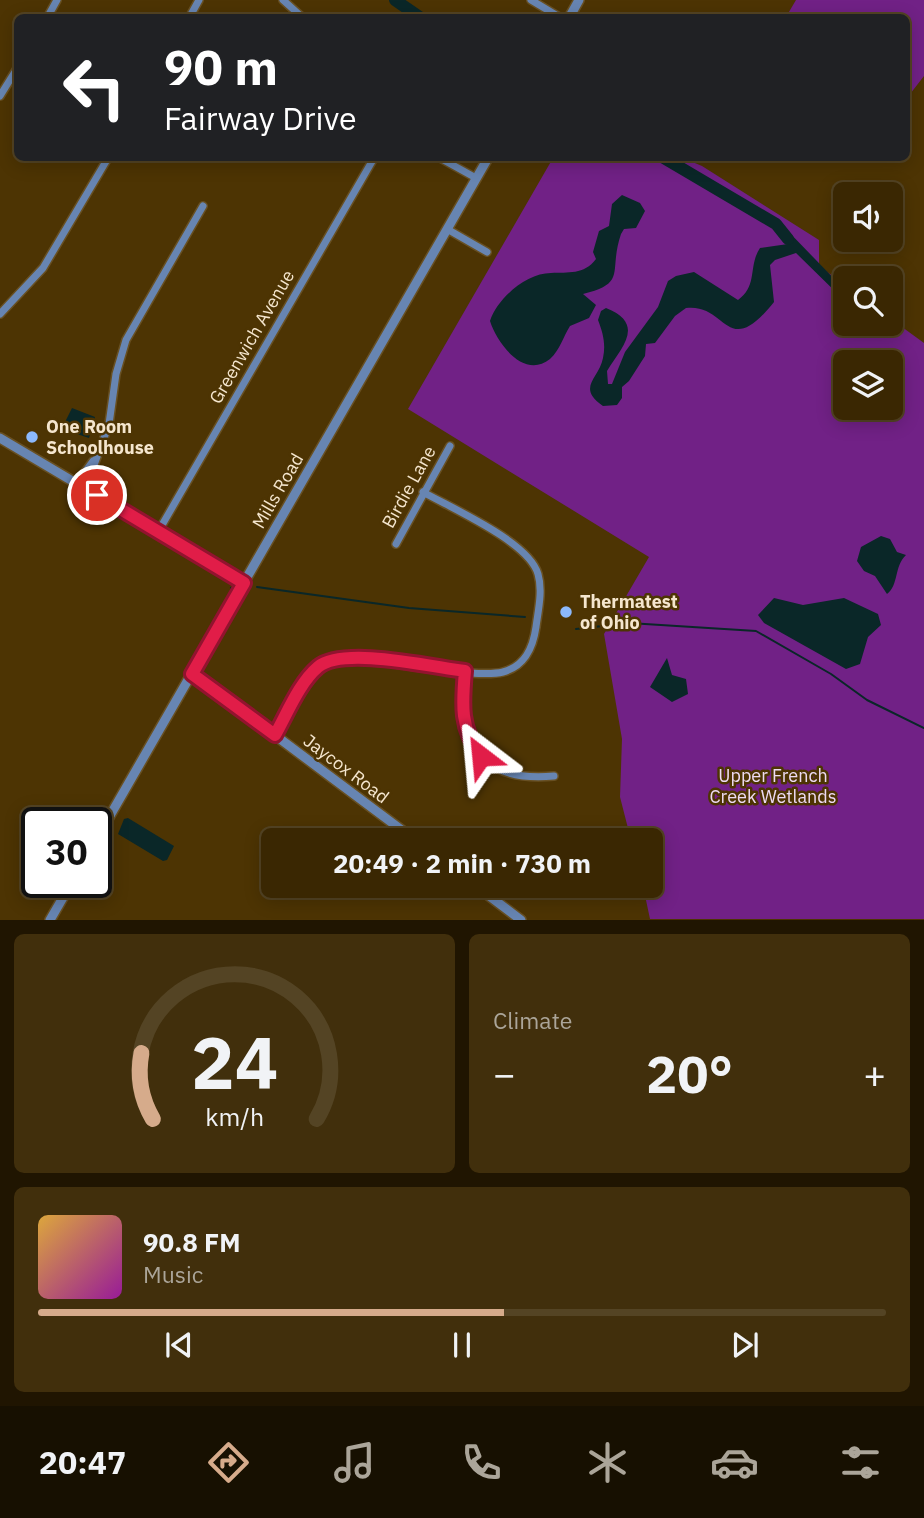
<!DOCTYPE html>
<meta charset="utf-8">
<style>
:root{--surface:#3a2702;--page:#412f0c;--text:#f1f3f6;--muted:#aba599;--line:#544424;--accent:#d6ab8b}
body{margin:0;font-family:"IBM Plex Sans",sans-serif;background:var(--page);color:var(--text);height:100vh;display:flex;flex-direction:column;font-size:26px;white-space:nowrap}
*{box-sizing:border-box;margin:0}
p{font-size:23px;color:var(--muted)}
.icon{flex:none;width:38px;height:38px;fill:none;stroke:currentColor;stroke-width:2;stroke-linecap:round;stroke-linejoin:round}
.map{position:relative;height:920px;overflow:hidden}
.drawer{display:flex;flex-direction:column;gap:14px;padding:14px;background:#201501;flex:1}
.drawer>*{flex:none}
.guide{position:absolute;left:14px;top:14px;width:896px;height:147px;border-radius:10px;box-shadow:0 4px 18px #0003,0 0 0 2px var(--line);background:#202124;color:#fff;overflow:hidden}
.buttons{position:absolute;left:833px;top:182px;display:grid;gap:14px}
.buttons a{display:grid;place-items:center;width:70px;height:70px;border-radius:10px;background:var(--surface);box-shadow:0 4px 18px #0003,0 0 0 2px var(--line);font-size:35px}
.speed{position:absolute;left:21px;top:807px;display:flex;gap:14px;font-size:35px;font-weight:700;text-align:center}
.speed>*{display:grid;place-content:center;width:91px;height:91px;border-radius:50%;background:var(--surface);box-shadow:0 4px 18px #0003,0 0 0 2px var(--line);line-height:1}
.speed .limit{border:4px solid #111;border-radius:10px;background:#fff;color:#111}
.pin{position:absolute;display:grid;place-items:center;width:60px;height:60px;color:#fff;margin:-30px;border:4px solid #fff;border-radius:50%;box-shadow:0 2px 7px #0007}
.me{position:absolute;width:77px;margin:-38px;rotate:331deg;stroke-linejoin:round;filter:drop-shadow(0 0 5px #0008)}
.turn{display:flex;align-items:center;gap:24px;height:147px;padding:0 35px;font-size:32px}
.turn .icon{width:91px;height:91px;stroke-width:2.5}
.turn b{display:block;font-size:49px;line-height:60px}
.big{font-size:52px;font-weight:800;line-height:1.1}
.drawer .card{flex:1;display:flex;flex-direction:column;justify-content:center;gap:10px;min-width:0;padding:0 24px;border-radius:10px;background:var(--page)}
.drawer .dial{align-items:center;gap:0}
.dial svg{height:182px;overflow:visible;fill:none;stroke:var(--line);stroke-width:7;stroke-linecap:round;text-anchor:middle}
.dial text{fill:var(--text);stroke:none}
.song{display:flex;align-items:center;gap:21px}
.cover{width:84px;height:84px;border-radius:10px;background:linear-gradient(135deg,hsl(40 70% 55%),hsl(300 70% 35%))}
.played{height:7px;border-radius:4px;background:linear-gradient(90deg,var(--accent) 55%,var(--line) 55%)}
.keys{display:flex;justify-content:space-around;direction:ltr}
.heat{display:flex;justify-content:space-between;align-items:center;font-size:38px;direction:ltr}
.drawer .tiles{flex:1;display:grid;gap:14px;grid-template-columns:1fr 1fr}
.card:last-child{grid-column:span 2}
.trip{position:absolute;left:261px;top:828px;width:402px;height:70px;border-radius:10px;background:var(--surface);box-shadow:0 4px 18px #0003,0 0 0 2px var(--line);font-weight:800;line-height:70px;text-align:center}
.tabs{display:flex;height:112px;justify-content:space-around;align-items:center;background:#171001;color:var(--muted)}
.tabs .icon{width:49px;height:49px}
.tabs .active{color:var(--accent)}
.tabs b{font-size:32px;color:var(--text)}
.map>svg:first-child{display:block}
.green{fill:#712186;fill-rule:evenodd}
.water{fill:#0a2728}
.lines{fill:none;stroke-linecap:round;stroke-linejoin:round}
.stream{stroke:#0a2728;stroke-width:2}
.river{stroke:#0a2728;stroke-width:12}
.minor-casing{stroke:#685023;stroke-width:10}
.tertiary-casing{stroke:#685023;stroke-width:12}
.minor{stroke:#6785b2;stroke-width:7}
.tertiary{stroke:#6785b2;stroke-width:9}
.route-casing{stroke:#92132f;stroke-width:18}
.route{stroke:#e11d48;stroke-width:12}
.poi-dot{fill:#8cb9fc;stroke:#4d3403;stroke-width:2.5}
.labels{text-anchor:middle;stroke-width:5;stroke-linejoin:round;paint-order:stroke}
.street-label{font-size:18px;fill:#f5e6ce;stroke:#4d3403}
.poi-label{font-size:18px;font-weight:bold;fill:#f5e6ce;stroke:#4d3403;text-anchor:start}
.park-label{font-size:18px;fill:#eedbf4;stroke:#4d3403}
</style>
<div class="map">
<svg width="924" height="920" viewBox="0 0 924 920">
<rect width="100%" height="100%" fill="#4d3403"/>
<!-- green -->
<path class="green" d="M796 0H924V76L907 98 906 18 786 17Z
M553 158H683L702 166 819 240V266L845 285V324H891V319L924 343V919H650L643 886H651V840H631L620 797 622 739 604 634 649 557 408 409ZM845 362H891V408H845Z"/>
<!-- water -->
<path class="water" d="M622 195 640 203 645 211 636 228 624 229 621 234C608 272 628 283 583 294L596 305 589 318 570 326C563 337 560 350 550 359 524 380 497 343 490 321 497 299 526 273 551 273 568 272 584 275 596 259L593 252 599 231 609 226 612 204Z
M783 226 845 290V301L796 253 775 260 770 265 774 302C726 362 728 303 686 308L675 316 655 343 646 344 645 356 629 381 622 387V398L617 405 603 406C576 387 599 379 603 358 606 344 603 333 598 320L601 311 606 308C646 324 622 347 607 371L608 384H612L625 352 658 307 668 281 676 276 694 272 738 300C758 286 748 266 760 248L788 244 777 230Z
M72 408 95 417 89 438 77 434 65 422Z
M881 536 890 539 897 552 906 555C894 566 899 585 887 594L875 576 864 571 857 561 861 547Z
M774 598 803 605 844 598 878 614 881 625 868 637 860 664 846 669 764 623 758 615Z
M667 658 672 675 686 679 688 694 672 702 650 687Z
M128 818 174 846 167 860 163 861 118 834 124 819Z"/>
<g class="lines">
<!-- stream -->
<path class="stream" d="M257 587 409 608 525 617
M231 588H234
M576 629 629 623 756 631 831 674 867 700 924 728"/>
<!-- river -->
<path class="river" d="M395 0 421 18
M664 158 776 224 788 239"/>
<!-- minor casing -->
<g class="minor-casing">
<path id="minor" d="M283 0 303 18
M531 0 561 18
M47 18 57 0
M189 18 199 0
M0 96 18 67
M440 158 476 178
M447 229 487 252
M0 314 43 268 108 158
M93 461 82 476V480L94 465 109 424 116 374 126 340 203 206
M158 532 374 158
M396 544 450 446
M465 671C458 741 477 783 554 776
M275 735C293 706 309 657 349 657 382 661 477 679 503 672 525 666 533 648 536 627 538 611 543 591 538 574 529 542 453 509 423 492"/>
</g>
<!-- tertiary casing -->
<g class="tertiary-casing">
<path id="tertiary" d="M569 18 579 0
M0 438 244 583
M192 673 415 840
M96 840 488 158
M476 886 521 920
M50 920 72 882"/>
</g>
<!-- minor -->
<use href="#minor" class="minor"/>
<!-- tertiary -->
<use href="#tertiary" class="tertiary"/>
</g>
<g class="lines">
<!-- route casing -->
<g class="route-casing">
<path id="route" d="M97 495 244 583 192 674 275 735C287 714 299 683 318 667 343 646 432 667 465 671 462 704 460 729 481 756"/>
</g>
<!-- route -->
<use href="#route" class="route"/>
</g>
<!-- markers -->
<g class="poi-dot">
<circle cx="32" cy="437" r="7"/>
<circle cx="566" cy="612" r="7"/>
</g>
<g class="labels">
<!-- street labels -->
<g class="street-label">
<text transform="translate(252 337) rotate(-60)" y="6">Greenwich Avenue</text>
<text transform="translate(409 487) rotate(-61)" y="6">Birdie Lane</text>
<text transform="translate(278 491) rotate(-60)" y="6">Mills Road</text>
<text transform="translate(346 769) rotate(37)" y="6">Jaycox Road</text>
</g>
<!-- poi labels -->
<g class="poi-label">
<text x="46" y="433">One Room<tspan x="46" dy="21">Schoolhouse</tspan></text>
<text x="580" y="608">Thermatest<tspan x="580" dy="21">of Ohio</tspan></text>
</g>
<!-- park labels -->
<g class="park-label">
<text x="773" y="782">Upper French<tspan x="773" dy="21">Creek Wetlands</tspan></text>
</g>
</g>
</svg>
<div class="buttons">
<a><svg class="icon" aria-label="sound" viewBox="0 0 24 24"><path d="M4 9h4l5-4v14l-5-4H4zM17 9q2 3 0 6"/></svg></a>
<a><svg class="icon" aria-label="search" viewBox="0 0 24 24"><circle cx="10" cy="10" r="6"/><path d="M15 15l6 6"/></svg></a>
<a><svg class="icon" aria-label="layers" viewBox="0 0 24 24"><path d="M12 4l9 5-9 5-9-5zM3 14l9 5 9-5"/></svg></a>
</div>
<div class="speed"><div class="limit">30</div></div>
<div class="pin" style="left:97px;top:495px;background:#d93025"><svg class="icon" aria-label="arrive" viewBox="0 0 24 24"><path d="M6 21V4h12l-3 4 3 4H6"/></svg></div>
<svg class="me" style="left:481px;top:756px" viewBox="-20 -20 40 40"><path d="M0-17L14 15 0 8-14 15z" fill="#e11d48" stroke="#fff" stroke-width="4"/></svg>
<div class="trip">20:49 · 2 min · 730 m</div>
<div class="guide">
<div class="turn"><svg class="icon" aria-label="left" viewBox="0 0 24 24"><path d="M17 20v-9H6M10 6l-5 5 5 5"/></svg><div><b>90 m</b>Fairway Drive</div></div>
</div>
</div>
<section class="drawer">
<div class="tiles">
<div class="card dial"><svg viewBox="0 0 100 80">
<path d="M14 69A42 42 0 1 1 86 69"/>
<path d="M14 69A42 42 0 0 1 9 40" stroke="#d6ab8b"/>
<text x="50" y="56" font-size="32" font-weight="700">24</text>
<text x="50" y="72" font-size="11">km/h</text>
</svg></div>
<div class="card"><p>Climate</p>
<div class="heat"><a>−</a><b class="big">20°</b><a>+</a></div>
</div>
<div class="card">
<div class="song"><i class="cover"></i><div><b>90.8 FM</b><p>Music</p></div></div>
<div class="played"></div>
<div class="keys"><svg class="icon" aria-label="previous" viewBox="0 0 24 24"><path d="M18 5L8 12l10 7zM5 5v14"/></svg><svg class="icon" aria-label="pause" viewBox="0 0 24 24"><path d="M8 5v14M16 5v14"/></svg><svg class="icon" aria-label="next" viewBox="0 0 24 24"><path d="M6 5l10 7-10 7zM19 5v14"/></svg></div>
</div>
</div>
</section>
<nav class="tabs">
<b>20:47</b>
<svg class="icon active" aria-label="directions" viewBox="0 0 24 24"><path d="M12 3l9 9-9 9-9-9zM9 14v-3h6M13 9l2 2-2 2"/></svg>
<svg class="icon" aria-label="music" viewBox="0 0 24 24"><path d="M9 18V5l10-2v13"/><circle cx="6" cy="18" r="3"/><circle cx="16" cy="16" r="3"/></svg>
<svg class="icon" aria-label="phone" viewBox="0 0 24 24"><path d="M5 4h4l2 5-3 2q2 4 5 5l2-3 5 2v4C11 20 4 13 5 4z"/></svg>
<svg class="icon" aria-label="climate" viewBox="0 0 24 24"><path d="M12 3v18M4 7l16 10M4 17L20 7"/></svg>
<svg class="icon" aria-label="car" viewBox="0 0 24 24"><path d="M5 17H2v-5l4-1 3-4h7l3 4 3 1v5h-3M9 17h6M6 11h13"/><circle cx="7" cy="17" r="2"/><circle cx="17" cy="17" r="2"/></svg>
<svg class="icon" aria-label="filters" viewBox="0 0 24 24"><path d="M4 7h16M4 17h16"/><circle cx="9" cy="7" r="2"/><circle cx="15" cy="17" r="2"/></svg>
</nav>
